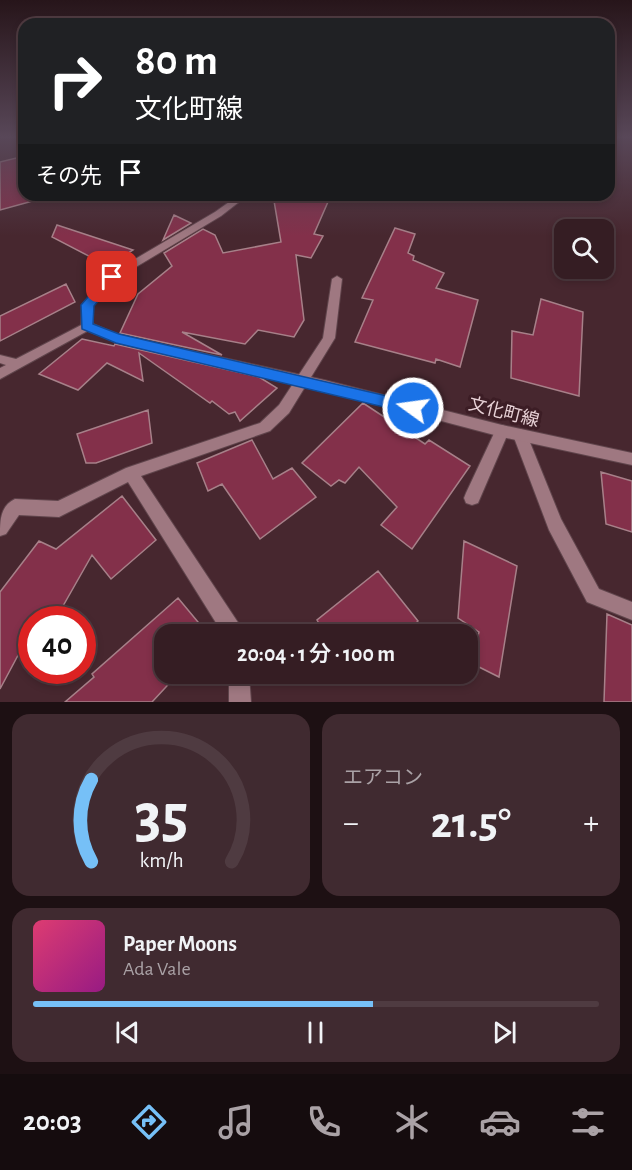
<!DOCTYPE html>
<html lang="ja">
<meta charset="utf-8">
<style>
:root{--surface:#351d23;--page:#402a30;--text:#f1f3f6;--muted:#aaa2a6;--line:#4f3b41;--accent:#76c0f7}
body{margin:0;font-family:"Alegreya Sans","Noto Sans JP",sans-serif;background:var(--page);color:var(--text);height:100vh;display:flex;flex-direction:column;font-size:22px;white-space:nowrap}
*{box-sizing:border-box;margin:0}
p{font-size:20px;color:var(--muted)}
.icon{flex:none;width:33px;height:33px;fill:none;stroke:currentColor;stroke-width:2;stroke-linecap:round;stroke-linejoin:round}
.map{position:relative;height:702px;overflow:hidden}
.sheet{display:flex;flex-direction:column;gap:12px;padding:12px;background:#1d1013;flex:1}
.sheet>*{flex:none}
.guide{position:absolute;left:18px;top:18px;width:597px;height:183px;border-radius:18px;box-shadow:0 3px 9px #0003,0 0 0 2px var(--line);background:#202124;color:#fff;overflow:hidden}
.fabs{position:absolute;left:554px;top:219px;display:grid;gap:12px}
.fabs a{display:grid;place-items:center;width:60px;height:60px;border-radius:12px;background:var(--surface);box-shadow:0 3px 9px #0003,0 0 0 2px var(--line);font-size:30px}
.speed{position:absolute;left:18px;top:606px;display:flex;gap:12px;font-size:30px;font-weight:700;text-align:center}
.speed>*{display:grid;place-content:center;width:78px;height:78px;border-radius:50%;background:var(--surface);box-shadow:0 3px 9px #0003,0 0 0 2px var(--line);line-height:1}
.speed .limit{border:9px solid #d22;background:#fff;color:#111}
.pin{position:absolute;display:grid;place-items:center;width:51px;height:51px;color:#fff;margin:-26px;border-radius:12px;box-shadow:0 3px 9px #0006}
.me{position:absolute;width:66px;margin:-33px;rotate:284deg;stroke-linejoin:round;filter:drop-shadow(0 0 4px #0008)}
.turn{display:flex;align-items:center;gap:21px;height:126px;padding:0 18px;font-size:27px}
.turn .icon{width:78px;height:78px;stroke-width:2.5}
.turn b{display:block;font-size:42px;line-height:51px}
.then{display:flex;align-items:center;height:57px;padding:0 18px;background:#0003;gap:12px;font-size:22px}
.big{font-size:45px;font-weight:600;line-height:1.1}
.sheet .card{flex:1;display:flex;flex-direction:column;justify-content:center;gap:9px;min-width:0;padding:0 21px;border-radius:18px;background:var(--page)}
.sheet .dial{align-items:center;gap:0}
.dial svg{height:156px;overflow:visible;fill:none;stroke:var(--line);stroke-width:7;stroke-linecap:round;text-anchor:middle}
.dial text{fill:var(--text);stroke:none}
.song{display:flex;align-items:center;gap:18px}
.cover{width:72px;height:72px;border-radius:9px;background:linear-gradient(135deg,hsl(340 70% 55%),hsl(310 70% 35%))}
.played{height:6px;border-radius:3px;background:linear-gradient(90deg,var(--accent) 60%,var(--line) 60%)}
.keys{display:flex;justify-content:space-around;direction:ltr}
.heat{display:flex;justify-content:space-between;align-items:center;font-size:33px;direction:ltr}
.sheet .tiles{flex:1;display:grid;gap:12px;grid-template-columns:1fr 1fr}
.card:last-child{grid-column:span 2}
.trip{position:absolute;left:154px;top:624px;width:324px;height:60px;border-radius:18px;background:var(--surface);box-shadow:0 3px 9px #0003,0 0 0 2px var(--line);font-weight:600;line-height:60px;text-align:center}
.menu{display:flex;height:96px;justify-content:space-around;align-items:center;background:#150c0e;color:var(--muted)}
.menu .icon{width:42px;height:42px}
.menu .selected{color:var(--accent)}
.menu b{font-size:27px;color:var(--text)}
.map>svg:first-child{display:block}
.building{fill:#83304a;stroke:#a78089;stroke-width:1.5}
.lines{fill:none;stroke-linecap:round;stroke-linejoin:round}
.minor-casing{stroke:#60454c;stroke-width:2}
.tertiary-casing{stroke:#60454c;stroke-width:2}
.minor{fill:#9f7881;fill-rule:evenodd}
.tertiary{fill:#9f7881;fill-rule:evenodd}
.route{fill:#1a73e8;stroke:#114b97;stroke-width:1.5}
.labels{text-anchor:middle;stroke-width:6;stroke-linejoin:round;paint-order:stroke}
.street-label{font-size:18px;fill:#e7d1d6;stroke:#3c1d25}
</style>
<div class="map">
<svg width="632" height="702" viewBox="0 0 632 702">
<rect width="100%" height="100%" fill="#47272f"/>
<!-- building -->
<path class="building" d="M16 158 24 171V195H38L40 199 0 210V162Z
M273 195H331L314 234 323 236 311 258 296 255 304 320 294 337 258 330 245 344 182 332 222 355 120 333 138 294 172 266 164 253 203 229 215 235 223 253 281 242Z
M174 215 191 223 163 240Z
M57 225 133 250 108 266 52 237Z
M395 228 415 234 408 253 414 256 413 260 444 273 436 288 478 300 460 367 436 359 435 363 355 342 373 300 362 298Z
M66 284 75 302 0 341V316Z
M541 299 583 312 579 396 511 378 512 331 533 335Z
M82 339 114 346 115 344 259 377 277 388 240 421 235 412 229 414 212 401 210 403 139 353 143 381 107 363 78 390 39 374Z
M363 403 425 444 429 440 470 466 412 549 381 525 397 507 359 467 345 483 339 480 331 486 302 463Z
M148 410 152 443 96 463H86L77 434Z
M252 440 273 479 292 468 316 497 260 539 222 484 208 491 197 463Z
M601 472 632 481V532L606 524Z
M122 496 156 540 111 579 92 555 55 620H32V629L0 689V592L39 541 56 549Z
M464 541 517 566 499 677 471 663 479 632 458 618Z
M378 571 418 621 405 634H325L317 620Z
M178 598 208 634H165V674H178L152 702H65L94 677 92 674Z
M607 614 632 625V702H604Z"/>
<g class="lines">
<!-- minor casing -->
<g class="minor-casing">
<path id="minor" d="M540 195H573L565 200Z
M337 276 342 279 335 338 289 413 270 431 141 476 241 627 243 634H223L128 482 59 517 19 515 6 534 0 536C0 521 0 506 15 499L58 501 126 468 260 423 279 405 323 338 332 279Z
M87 322 93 326 91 329 0 379V368L6 365 0 363V355L16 359Z
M502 425 507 427 509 431 478 503 472 505 466 503 464 498 466 493 497 427Z
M520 429 525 431 527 435 561 519 599 589 632 602V620L587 602 549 530 513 435 515 431Z
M229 674H249L251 702H229Z"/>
</g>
<!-- tertiary casing -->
<g class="tertiary-casing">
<path id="tertiary" d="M239 195H248L221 216 116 279 92 306 93 324 119 335 324 380 502 425 632 453V465L502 437 324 390 116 342 83 329 81 326 82 305 108 275 215 212Z"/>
</g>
<!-- minor -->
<use href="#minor" class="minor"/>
<!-- tertiary -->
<use href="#tertiary" class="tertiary"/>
</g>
<!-- sky -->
<linearGradient id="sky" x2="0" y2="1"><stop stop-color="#27151a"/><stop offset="0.58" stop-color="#584758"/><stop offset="1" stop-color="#584758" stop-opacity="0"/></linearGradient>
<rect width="632" height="236" fill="url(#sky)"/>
<!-- route -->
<path class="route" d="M112 273 118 277 94 306 93 324 119 334 413 402 418 404 420 408 418 413 413 414 116 343 82 329 81 305 108 274Z"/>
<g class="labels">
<!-- street labels -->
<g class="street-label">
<text transform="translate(504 412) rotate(14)" y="6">文化町線</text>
</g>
</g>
</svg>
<div class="fabs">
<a><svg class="icon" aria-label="search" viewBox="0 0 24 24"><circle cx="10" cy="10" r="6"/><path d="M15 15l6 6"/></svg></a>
</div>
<div class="speed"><div class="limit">40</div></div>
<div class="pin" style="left:112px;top:277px;background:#d93025"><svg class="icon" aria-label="arrive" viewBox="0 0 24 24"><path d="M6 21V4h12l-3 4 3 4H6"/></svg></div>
<svg class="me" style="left:413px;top:408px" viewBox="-20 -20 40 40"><circle r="17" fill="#1a73e8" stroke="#fff" stroke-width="3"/><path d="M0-11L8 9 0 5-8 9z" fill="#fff"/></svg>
<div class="trip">20:04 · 1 分 · 100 m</div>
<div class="guide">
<div class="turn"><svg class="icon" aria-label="right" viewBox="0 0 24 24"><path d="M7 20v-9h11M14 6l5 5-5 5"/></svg><div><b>80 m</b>文化町線</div></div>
<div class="then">その先<svg class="icon" aria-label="arrive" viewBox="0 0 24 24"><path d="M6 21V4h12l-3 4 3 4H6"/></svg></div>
</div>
</div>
<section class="sheet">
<div class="tiles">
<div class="card dial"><svg viewBox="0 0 100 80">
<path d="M14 69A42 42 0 1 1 86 69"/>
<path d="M14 69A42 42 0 0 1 14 27" stroke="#76c0f7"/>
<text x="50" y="56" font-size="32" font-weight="700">35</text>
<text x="50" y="72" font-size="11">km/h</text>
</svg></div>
<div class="card"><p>エアコン</p>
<div class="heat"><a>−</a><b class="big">21.5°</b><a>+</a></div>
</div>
<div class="card">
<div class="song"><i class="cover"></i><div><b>Paper Moons</b><p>Ada Vale</p></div></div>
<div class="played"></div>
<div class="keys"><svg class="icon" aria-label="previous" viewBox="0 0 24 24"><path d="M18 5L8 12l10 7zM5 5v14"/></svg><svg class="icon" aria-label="pause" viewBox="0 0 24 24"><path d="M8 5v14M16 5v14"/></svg><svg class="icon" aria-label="next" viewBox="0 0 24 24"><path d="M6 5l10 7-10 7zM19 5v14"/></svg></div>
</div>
</div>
</section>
<nav class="menu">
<b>20:03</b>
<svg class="icon selected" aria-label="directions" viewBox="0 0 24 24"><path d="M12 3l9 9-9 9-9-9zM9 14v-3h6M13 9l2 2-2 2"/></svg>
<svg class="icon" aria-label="music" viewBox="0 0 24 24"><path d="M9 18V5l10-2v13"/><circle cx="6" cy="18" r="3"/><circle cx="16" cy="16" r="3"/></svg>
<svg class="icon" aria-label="phone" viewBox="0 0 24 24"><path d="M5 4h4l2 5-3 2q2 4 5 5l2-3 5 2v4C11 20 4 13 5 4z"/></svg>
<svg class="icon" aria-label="climate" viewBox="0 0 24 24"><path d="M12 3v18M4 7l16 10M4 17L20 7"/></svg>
<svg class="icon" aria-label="car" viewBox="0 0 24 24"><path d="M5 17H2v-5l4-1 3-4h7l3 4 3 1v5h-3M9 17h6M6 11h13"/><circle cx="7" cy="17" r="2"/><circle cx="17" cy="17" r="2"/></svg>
<svg class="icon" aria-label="filters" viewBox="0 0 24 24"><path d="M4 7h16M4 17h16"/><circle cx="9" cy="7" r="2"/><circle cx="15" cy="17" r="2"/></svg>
</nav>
